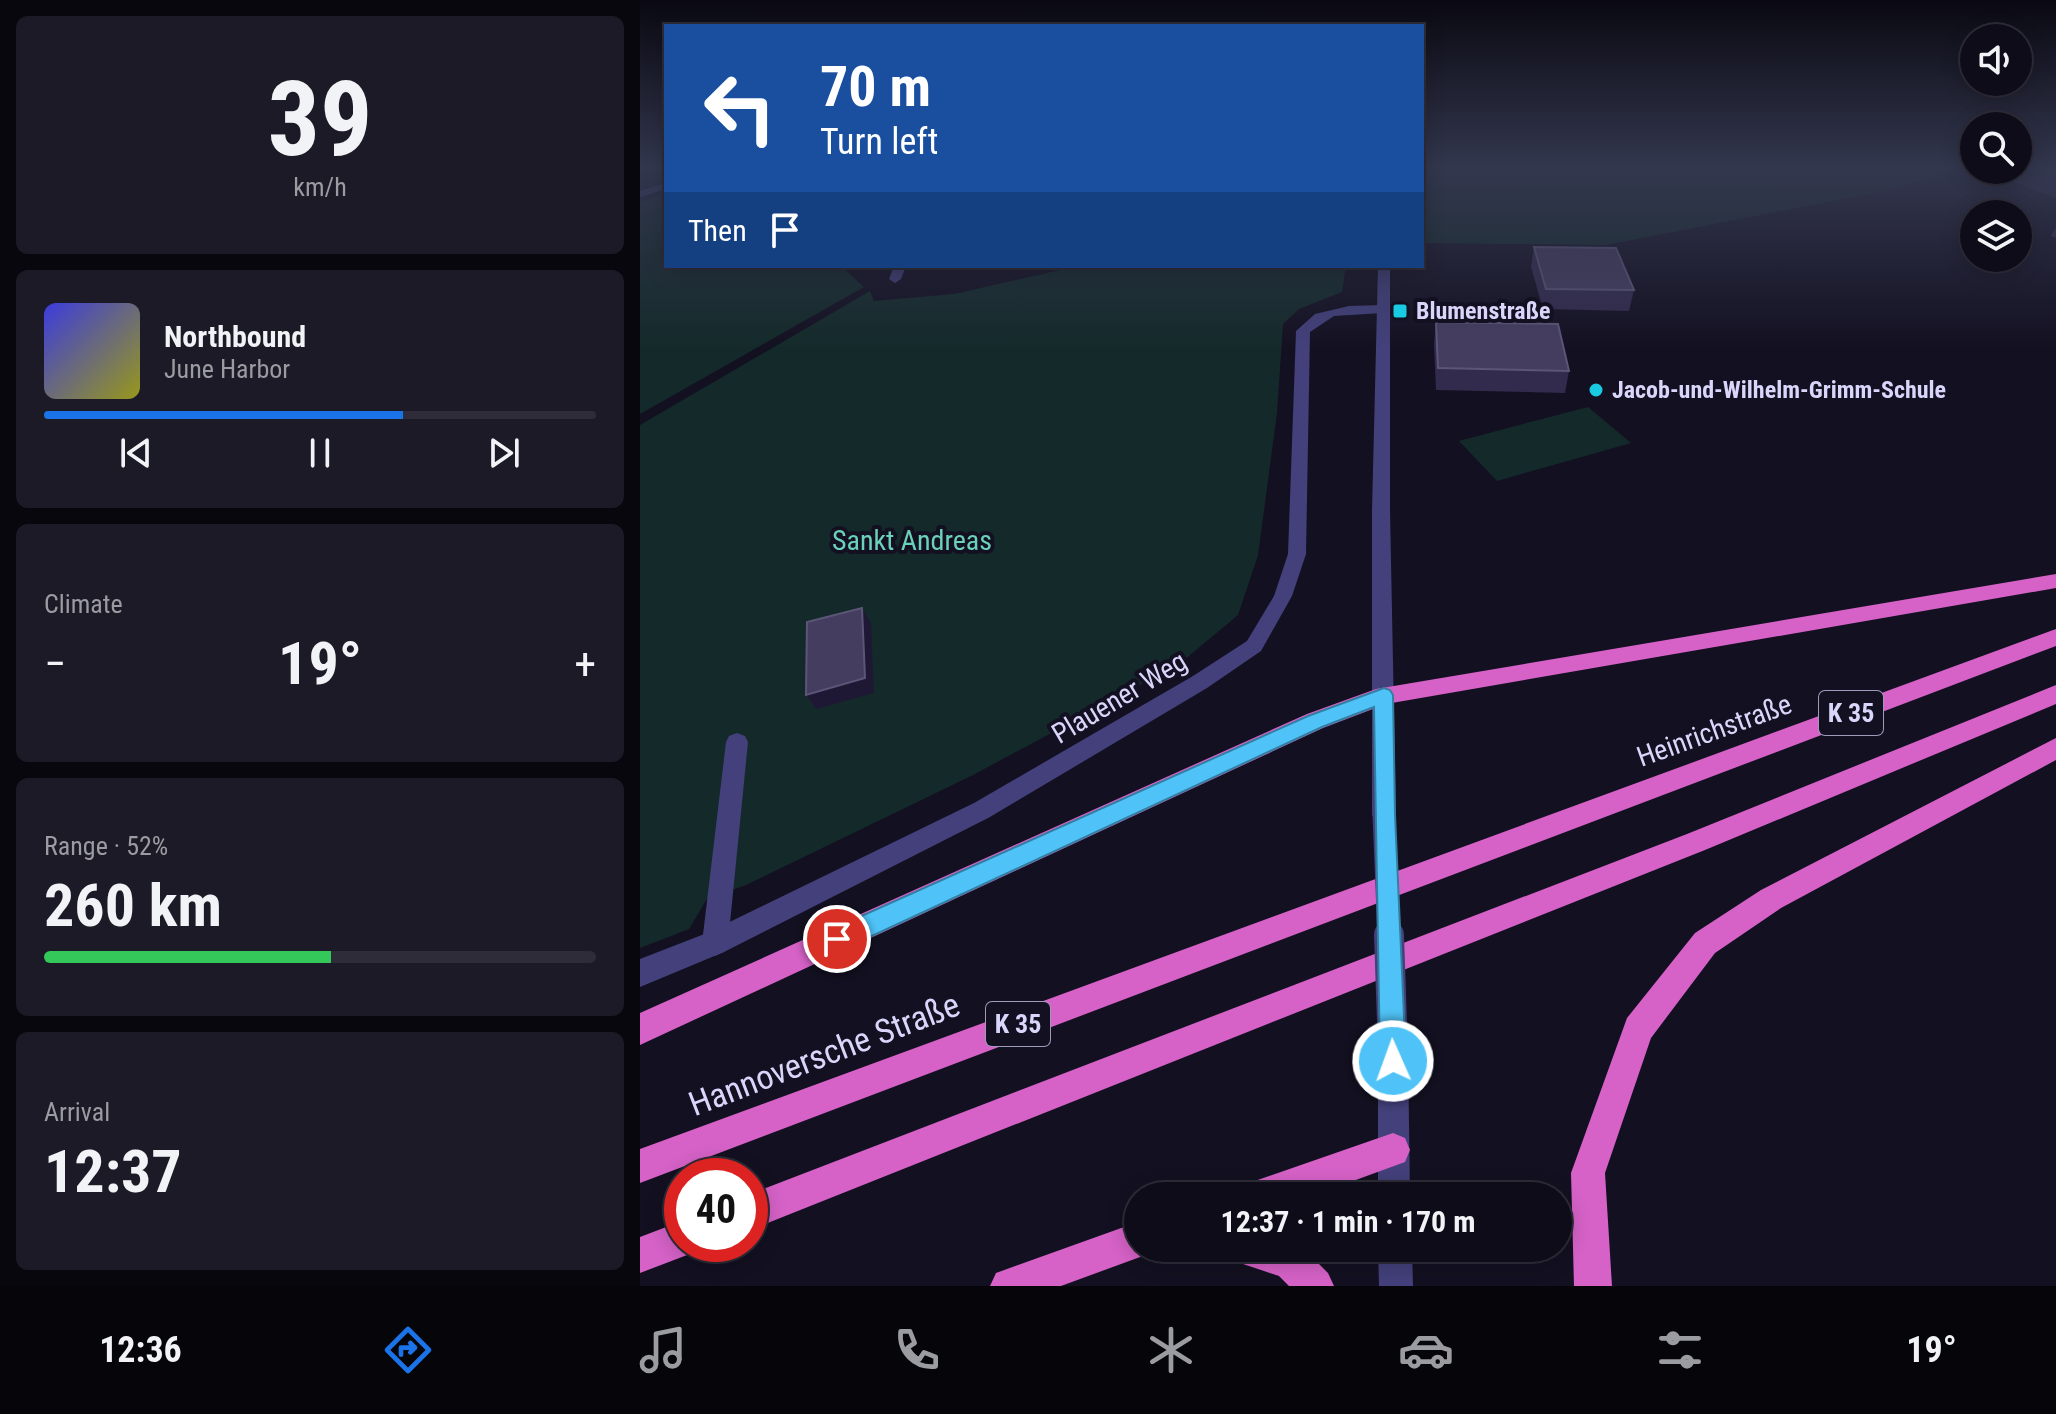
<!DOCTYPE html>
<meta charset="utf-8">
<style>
:root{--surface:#0e0c19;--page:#1c1a26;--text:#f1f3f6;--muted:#9b9ba2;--line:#2e2c38;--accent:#1a73e8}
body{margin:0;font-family:"Roboto Condensed",sans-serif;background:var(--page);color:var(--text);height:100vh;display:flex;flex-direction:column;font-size:30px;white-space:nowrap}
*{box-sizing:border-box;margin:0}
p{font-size:26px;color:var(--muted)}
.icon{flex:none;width:44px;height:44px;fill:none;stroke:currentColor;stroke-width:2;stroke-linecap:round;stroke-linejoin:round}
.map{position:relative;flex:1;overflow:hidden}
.side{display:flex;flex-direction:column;gap:16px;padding:16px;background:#08070e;width:640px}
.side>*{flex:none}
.banner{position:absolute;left:24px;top:24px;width:760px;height:244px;border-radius:0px;box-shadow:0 4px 20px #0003,0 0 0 2px var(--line);background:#1a4fa0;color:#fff;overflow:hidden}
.controls{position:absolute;left:1320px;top:24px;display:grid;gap:16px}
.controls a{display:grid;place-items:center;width:72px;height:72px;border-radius:50%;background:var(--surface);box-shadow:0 4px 20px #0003,0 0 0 2px var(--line);font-size:40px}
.speed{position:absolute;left:24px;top:1158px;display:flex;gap:16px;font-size:40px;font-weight:700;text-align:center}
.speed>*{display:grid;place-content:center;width:104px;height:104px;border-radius:50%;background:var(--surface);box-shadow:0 4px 20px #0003,0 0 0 2px var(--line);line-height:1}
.speed .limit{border:12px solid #d22;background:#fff;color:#111}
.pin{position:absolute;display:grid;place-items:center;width:68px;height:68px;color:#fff;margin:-34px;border:4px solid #fff;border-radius:50%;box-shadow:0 2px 8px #0007}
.me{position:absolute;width:88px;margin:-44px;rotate:358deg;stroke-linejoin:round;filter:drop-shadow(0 0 6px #0008)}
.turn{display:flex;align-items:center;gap:28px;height:168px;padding:0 24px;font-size:36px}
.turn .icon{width:104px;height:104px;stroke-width:2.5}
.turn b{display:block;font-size:56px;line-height:68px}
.then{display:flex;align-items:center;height:76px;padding:0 24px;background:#0003;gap:16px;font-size:30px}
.big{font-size:60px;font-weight:700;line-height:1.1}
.side .card{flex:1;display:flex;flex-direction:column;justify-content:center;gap:12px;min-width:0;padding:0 28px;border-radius:12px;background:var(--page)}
.side .dial{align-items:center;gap:0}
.dial b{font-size:104px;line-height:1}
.song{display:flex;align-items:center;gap:24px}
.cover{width:96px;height:96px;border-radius:12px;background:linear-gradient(135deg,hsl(240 70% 55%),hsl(60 70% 35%))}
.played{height:8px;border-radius:4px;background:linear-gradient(90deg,var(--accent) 65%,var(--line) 65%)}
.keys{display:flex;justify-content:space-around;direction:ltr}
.heat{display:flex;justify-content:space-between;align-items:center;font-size:44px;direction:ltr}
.charge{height:12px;border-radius:6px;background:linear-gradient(90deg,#34c759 52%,var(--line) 0)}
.trip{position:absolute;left:484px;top:1182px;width:448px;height:80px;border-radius:40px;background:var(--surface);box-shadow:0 4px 20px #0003,0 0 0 2px var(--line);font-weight:700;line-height:80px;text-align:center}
.tabs{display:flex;height:128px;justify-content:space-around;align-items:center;background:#06050a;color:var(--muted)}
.tabs .icon{width:56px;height:56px}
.tabs .active{color:var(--accent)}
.tabs b{font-size:36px;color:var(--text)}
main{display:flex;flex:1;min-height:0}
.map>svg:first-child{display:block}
.green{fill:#142a2a}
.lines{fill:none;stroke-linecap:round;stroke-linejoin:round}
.pedestrian{fill:#43407b;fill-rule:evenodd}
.minor{fill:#43407b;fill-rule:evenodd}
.tertiary{fill:#43407b;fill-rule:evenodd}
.trunk{fill:#d662c7;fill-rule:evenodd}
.tertiary-bridge-far1{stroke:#43407b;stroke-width:23}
.tertiary-bridge{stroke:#43407b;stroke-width:30}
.wall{fill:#332b4d}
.shaded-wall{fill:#1e1834}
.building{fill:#453d60;stroke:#5c5578;stroke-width:2}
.route{fill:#4fc3f7;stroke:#337fa1;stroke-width:2}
.poi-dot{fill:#19cbe2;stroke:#131021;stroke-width:3}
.labels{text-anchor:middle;stroke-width:8;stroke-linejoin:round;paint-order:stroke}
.far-poi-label{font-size:24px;font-weight:bold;fill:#dad5fa;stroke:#131021;text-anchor:start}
.shield{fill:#131021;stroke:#9e9ab9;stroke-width:2}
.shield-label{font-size:26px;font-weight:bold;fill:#dad5fa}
.park-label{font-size:28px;fill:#69d2b9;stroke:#131021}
.street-label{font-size:28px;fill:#dad5fa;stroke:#131021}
.near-street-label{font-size:34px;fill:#dad5fa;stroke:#131021}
</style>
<main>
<section class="side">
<div class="card dial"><b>39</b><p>km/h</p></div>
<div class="card">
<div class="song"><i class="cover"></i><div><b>Northbound</b><p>June Harbor</p></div></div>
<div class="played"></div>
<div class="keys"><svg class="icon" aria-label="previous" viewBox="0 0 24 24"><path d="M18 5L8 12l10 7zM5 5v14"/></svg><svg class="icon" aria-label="pause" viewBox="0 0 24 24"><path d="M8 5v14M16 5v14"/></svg><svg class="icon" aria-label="next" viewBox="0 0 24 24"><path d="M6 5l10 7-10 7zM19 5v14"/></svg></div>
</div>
<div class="card"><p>Climate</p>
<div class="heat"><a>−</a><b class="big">19°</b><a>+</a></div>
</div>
<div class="card"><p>Range · 52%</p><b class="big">260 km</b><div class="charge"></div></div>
<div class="card"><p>Arrival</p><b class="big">12:37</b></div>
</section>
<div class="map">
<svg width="1416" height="1286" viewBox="0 0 1416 1286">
<rect width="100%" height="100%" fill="#131021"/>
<!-- green -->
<path class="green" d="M782 168H1320L1250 190 966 245 782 243Z
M26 193V266H201L224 287 0 414V202Z
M438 266H706L702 292 659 309 643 324 637 413 618 555 598 615 538 665 333 775 106 885 67 899 49 929 0 948V425L230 291 234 301 314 294Z
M948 407 991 443 857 481 819 441Z"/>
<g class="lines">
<!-- pedestrian -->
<path class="pedestrian" d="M97 733 105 736 108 742 88 943 84 952 75 956 66 952 62 943 86 742 89 736Z"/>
<!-- minor -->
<path class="minor" d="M254 266H266L261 279 255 283 249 279Z
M709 306 742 305 748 309 742 313 694 316 670 332 666 554 652 596 621 651 567 688 350 817 84 952 0 987V959L67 933 334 803 553 676 607 641 634 596 648 554 656 331 675 314Z"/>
<!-- tertiary -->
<path class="tertiary" d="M26 183V189L0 197V191Z
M738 266H750V510L756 815 752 822 744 825 736 822 732 815V510Z
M753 1037 763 1042 768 1052 770 1196H738V1052L743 1042Z
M738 1248H772L773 1286H739Z"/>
<!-- trunk -->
<path class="trunk" d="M1416 574V588L746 704 683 728 0 1045V1013L667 714 736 689Z
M1416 629V646L0 1183V1149Z
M1416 685V704L1065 850 110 1230V1194L1047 834Z
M1416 738V760L1141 908 1075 953 1011 1038 965 1173 972 1286H934L931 1173 987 1018 1055 933 1121 890Z
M753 1133 765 1138 770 1150 765 1162 672 1196H604L609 1183Z
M42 1221V1244H58L55 1252 0 1273V1237Z
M498 1222V1248H513L511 1253 421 1286H350L356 1273Z
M589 1248H663L688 1273 694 1286H649L639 1276 594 1261Z"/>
<!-- tertiary-bridge-far1 -->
<path class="tertiary-bridge-far1" d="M744 815 749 937"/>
<!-- tertiary-bridge -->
<path class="tertiary-bridge" d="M749 935 753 1052"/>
</g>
<!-- wall -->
<path class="wall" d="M1378 168H1416V198L1364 178 1368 170H1378Z
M1416 227V238L1411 236Z
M894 247 994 290 989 311 903 309 891 267Z
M796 322 929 371 925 393 796 390 794 344Z"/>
<!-- shaded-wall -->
<path class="shaded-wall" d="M222 608 231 623 234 693 176 709 166 695Z"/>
<!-- building -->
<path class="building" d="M1398 168H1416V175Z
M894 247 976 248 994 290 906 289Z
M796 322 918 324 929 371 798 368Z
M222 608 225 678 166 695 167 622Z"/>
<!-- sky -->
<linearGradient id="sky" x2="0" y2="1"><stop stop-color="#0a0912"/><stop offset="0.48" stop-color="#33374e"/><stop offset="1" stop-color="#33374e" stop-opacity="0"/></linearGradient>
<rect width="1416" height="349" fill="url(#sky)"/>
<!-- route -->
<path class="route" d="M744 688 750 690 753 695 755 815 766 1061 762 1070 753 1074 744 1070 740 1061 734 707 682 727 206 948 197 951 188 948 185 939 188 931 668 716Z"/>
<!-- markers -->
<g class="poi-dot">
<rect x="752" y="303" width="16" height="16" rx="4"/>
<circle cx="956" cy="390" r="8"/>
</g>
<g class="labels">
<!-- far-poi labels -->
<g class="far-poi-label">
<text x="776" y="319">Blumenstraße</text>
<text x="972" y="398">Jacob-und-Wilhelm-Grimm-Schule</text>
</g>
<!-- shield labels -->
<g class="shield">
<rect x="1179" y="691" width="64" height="44" rx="6"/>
<rect x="346" y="1002" width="64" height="44" rx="6"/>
</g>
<g class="shield-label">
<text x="1211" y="722">K 35</text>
<text x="378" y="1033">K 35</text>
</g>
<!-- park labels -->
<g class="park-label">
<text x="272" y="550">Sankt Andreas</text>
</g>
<!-- street labels -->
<g class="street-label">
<text transform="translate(479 697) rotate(-31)" y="10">Plauener Weg</text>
<text transform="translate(1074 730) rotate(-20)" y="10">Heinrichstraße</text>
</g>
<!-- near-street labels -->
<g class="near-street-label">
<text transform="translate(184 1054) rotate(-21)" y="12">Hannoversche Straße</text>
</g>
</g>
</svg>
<div class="controls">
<a><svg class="icon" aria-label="sound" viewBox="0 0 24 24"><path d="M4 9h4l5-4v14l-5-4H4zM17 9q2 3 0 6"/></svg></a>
<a><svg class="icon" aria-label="search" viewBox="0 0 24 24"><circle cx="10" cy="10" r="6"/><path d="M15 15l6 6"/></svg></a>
<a><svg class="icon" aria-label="layers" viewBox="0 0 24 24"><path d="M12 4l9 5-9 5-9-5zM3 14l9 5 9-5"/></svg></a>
</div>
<div class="speed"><div class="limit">40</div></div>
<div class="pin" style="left:197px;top:939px;background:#d93025"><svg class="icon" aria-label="arrive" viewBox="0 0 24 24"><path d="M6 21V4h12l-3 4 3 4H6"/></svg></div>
<svg class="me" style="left:753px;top:1061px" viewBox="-20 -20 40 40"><circle r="17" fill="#4fc3f7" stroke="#fff" stroke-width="3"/><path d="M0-11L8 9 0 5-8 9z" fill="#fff"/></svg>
<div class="trip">12:37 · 1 min · 170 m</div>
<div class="banner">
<div class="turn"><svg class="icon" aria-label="left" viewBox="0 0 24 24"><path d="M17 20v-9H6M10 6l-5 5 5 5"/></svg><div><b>70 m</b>Turn left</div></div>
<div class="then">Then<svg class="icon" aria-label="arrive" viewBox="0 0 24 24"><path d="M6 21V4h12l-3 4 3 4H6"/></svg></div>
</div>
</div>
</main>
<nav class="tabs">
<b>12:36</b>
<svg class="icon active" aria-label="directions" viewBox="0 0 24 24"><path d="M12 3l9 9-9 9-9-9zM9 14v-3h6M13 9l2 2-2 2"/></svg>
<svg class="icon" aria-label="music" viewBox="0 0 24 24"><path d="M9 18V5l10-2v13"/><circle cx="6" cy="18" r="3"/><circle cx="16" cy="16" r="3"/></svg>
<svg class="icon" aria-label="phone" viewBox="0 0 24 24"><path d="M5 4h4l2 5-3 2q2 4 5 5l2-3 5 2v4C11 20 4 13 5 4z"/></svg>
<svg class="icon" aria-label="climate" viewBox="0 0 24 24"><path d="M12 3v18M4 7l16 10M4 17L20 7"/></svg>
<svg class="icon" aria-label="car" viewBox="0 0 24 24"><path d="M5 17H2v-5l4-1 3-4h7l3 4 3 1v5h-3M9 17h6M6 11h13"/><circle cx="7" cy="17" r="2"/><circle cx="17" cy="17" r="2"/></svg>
<svg class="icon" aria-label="filters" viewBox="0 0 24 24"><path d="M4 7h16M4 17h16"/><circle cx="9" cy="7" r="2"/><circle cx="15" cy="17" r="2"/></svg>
<b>19°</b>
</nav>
